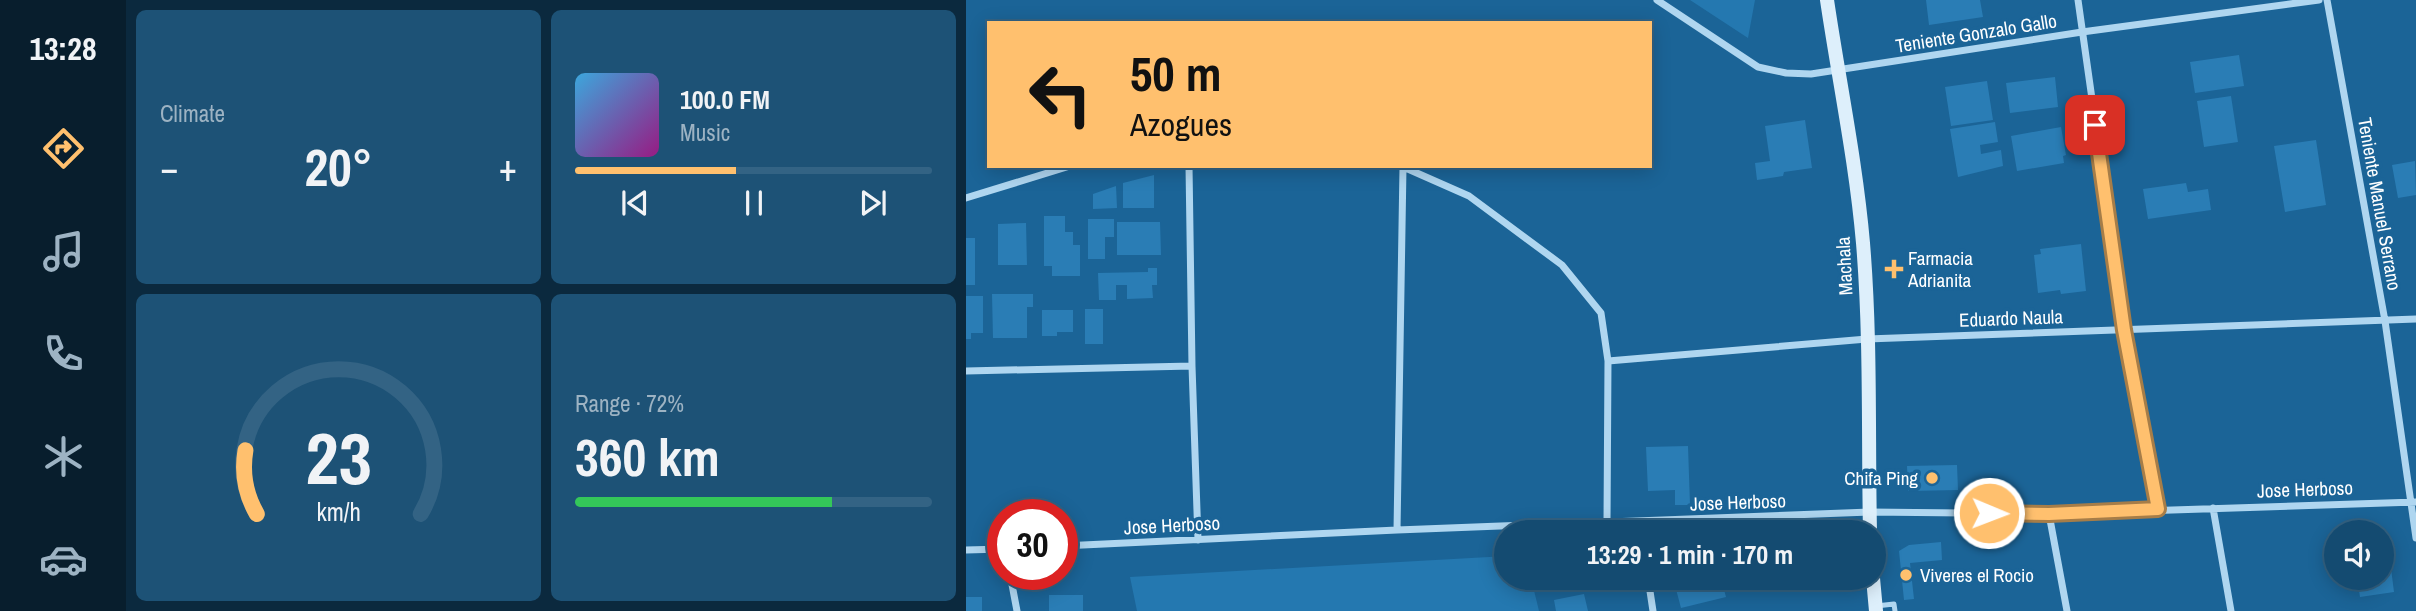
<!DOCTYPE html>
<meta charset="utf-8">
<style>
:root{--surface:#144b71;--page:#1d5276;--text:#f1f3f6;--muted:#9db3c3;--line:#336384;--accent:#ffc06e}
body{margin:0;font-family:"Archivo Narrow",sans-serif;background:var(--page);color:var(--text);height:100vh;display:flex;flex-direction:column;font-size:26px;white-space:nowrap}
*{box-sizing:border-box;margin:0}
p{font-size:23px;color:var(--muted)}
.icon{flex:none;width:38px;height:38px;fill:none;stroke:currentColor;stroke-width:2;stroke-linecap:round;stroke-linejoin:round}
.map{position:relative;flex:1;overflow:hidden}
.details{display:flex;flex-direction:column;gap:10px;padding:10px;background:#0b293e;width:840px}
.details>*{flex:none}
.guide{position:absolute;left:21px;top:21px;width:665px;height:147px;border-radius:0px;box-shadow:0 4px 18px #0003,0 0 0 2px var(--line);background:#ffc06e;color:#111;overflow:hidden}
.controls{position:absolute;left:1358px;top:520px;display:grid;gap:14px}
.controls a{display:grid;place-items:center;width:70px;height:70px;border-radius:50%;background:var(--surface);box-shadow:0 4px 18px #0003,0 0 0 2px var(--line);font-size:35px}
.speed{position:absolute;left:21px;top:499px;display:flex;gap:14px;font-size:35px;font-weight:700;text-align:center}
.speed>*{display:grid;place-content:center;width:91px;height:91px;border-radius:50%;background:var(--surface);box-shadow:0 4px 18px #0003,0 0 0 2px var(--line);line-height:1}
.speed .limit{border:10px solid #d22;background:#fff;color:#111}
.pin{position:absolute;display:grid;place-items:center;width:60px;height:60px;color:#fff;margin:-30px;border-radius:14px;box-shadow:0 4px 10px #0006}
.me{position:absolute;width:77px;margin:-38px;rotate:91deg;stroke-linejoin:round;filter:drop-shadow(0 0 5px #0008)}
.turn{display:flex;align-items:center;gap:24px;height:147px;padding:0 28px;font-size:32px}
.turn .icon{width:91px;height:91px;stroke-width:2.5}
.turn b{display:block;font-size:49px;line-height:60px}
.big{font-size:52px;font-weight:700;line-height:1.1}
.details .widget{flex:1;display:flex;flex-direction:column;justify-content:center;gap:10px;min-width:0;padding:0 24px;border-radius:10px;background:var(--page)}
.details .dial{align-items:center;gap:0}
.dial svg{height:182px;overflow:visible;fill:none;stroke:var(--line);stroke-width:7;stroke-linecap:round;text-anchor:middle}
.dial text{fill:var(--text);stroke:none}
.song{display:flex;align-items:center;gap:21px}
.cover{width:84px;height:84px;border-radius:10px;background:linear-gradient(135deg,hsl(200 70% 55%),hsl(310 70% 35%))}
.played{height:7px;border-radius:4px;background:linear-gradient(90deg,var(--accent) 45%,var(--line) 45%)}
.keys{display:flex;justify-content:space-around;direction:ltr}
.heat{display:flex;justify-content:space-between;align-items:center;font-size:38px;direction:ltr}
.charge{height:10px;border-radius:5px;background:linear-gradient(90deg,#34c759 72%,var(--line) 0)}
.details .tiles{flex:1;display:grid;gap:10px;grid-template-columns:repeat(2,1fr)}
.trip{position:absolute;left:528px;top:520px;width:392px;height:70px;border-radius:35px;background:var(--surface);box-shadow:0 4px 18px #0003,0 0 0 2px var(--line);font-weight:700;line-height:70px;text-align:center}
main{display:flex;flex:1;min-height:0}
.tab-bar{display:flex;flex-direction:column;width:126px;justify-content:space-around;align-items:center;background:#081e2d;color:var(--muted)}
.tab-bar .icon{width:49px;height:49px}
.tab-bar .active{color:var(--accent)}
.tab-bar b{font-size:32px;color:var(--text)}
.map>svg:first-child{display:block}
.green{fill:#2478b0}
.building{fill:#2a7db5}
.lines{fill:none;stroke-linecap:round;stroke-linejoin:round}
.service{stroke:#afd6f0;stroke-width:5}
.minor{stroke:#afd6f0;stroke-width:7}
.secondary{stroke:#ddeffb;stroke-width:14}
.route-casing{stroke:#a67d48;stroke-width:18}
.route{stroke:#ffc06e;stroke-width:12}
.poi-dot{fill:#ffc06e;stroke:#1b6497;stroke-width:2.5}
.labels{text-anchor:middle;stroke-width:7;stroke-linejoin:round;paint-order:stroke}
.street-label{font-size:19px;fill:#fff;stroke:#1b6497}
.poi-label{font-size:19px;fill:#fff;stroke:#1b6497;text-anchor:start}
</style>
<main>
<nav class="tab-bar">
<b>13:28</b>
<svg class="icon active" aria-label="directions" viewBox="0 0 24 24"><path d="M12 3l9 9-9 9-9-9zM9 14v-3h6M13 9l2 2-2 2"/></svg>
<svg class="icon" aria-label="music" viewBox="0 0 24 24"><path d="M9 18V5l10-2v13"/><circle cx="6" cy="18" r="3"/><circle cx="16" cy="16" r="3"/></svg>
<svg class="icon" aria-label="phone" viewBox="0 0 24 24"><path d="M5 4h4l2 5-3 2q2 4 5 5l2-3 5 2v4C11 20 4 13 5 4z"/></svg>
<svg class="icon" aria-label="climate" viewBox="0 0 24 24"><path d="M12 3v18M4 7l16 10M4 17L20 7"/></svg>
<svg class="icon" aria-label="car" viewBox="0 0 24 24"><path d="M5 17H2v-5l4-1 3-4h7l3 4 3 1v5h-3M9 17h6M6 11h13"/><circle cx="7" cy="17" r="2"/><circle cx="17" cy="17" r="2"/></svg>
</nav>
<section class="details">
<div class="tiles">
<div class="widget"><p>Climate</p>
<div class="heat"><a>−</a><b class="big">20°</b><a>+</a></div>
</div>
<div class="widget">
<div class="song"><i class="cover"></i><div><b>100.0 FM</b><p>Music</p></div></div>
<div class="played"></div>
<div class="keys"><svg class="icon" aria-label="previous" viewBox="0 0 24 24"><path d="M18 5L8 12l10 7zM5 5v14"/></svg><svg class="icon" aria-label="pause" viewBox="0 0 24 24"><path d="M8 5v14M16 5v14"/></svg><svg class="icon" aria-label="next" viewBox="0 0 24 24"><path d="M6 5l10 7-10 7zM19 5v14"/></svg></div>
</div>
<div class="widget dial"><svg viewBox="0 0 100 80">
<path d="M14 69A42 42 0 1 1 86 69"/>
<path d="M14 69A42 42 0 0 1 9 41" stroke="#ffc06e"/>
<text x="50" y="56" font-size="32" font-weight="700">23</text>
<text x="50" y="72" font-size="11">km/h</text>
</svg></div>
<div class="widget"><p>Range · 72%</p><b class="big">360 km</b><div class="charge"></div></div>
</div>
</section>
<div class="map">
<svg width="1450" height="611" viewBox="0 0 1450 611">
<rect width="100%" height="100%" fill="#1b6497"/>
<!-- green -->
<path class="green" d="M724 0H789L782 38Z
M541 556V578H565L573 611H171L164 577Z"/>
<!-- building -->
<path class="building" d="M960 0H1014L1017 17 963 25Z
M1273 55 1278 86 1229 93 1224 62Z
M1089 77 1092 107 1044 113 1040 83Z
M1021 81 1027 120 985 126 979 87Z
M1265 96 1272 142 1238 147 1231 101Z
M839 120 846 168 818 172 817 176 791 180 789 163 804 161 799 126Z
M1029 122 1032 142 1014 145 1015 154 1035 150 1037 166 992 177 984 129Z
M1095 127 1100 155 1097 156 1098 163 1051 171 1045 136Z
M1350 140 1360 205 1319 212 1308 146Z
M1449 161 1450 195 1432 198 1426 165Z
M188 175V208H157V183Z
M1220 183 1222 192 1242 189 1245 210 1182 219 1177 189Z
M150 186 151 208 127 209V194Z
M78 216H99V232H107V245H114V276H86V266H78Z
M122 219H148V237H139V259H122Z
M151 222H194L195 255H151Z
M60 223 61 265H32V224Z
M0 238H9V285H0Z
M1115 244 1120 291 1095 294 1094 290 1072 293 1068 255 1075 254 1074 249Z
M182 268H191V285H186L187 298 161 299V285H150V300H133L132 273 182 272Z
M26 294H67V307H61V338H27Z
M0 296H17V333H5V339H0Z
M119 309H137V344H119Z
M76 310H107V332H91V336H76Z
M722 446 724 505H709V490L682 491 680 447Z
M991 465 992 490 942 491 941 466Z
M1421 537 1428 592 1394 597 1391 578H1416V538Z
M975 542 976 560 944 563 948 599 938 600 933 551 943 545Z
M707 578H755L760 597 715 608Z
M618 594 622 611H590L588 600Z
M83 595H117V611H83Z
M0 597H16V611H0Z"/>
<g class="lines">
<!-- service -->
<path class="service" d="M910 606 928 604 929 611"/>
<!-- minor -->
<path class="minor" d="M691 0 792 67 820 73 845 74 1116 32 1353 0
M1112 0 1157 318 1192 509
M1361 0 1419 321 1450 538
M223 166 226 366 232 540
M435 166 503 196 596 265 635 313 642 361 641 522
M0 198 104 166
M642 361 901 339 1450 319
M0 371 226 366
M1247 508 1265 611
M1083 514 1101 611
M431 530 437 167
M96 546 431 530 904 512 1083 514 1450 502
M0 550 37 549
M44 574 51 611
M682 578 687 611"/>
<!-- secondary -->
<path class="secondary" d="M861 0C873 81 890 162 897 243 905 339 902 436 904 532
M907 578 910 611"/>
</g>
<g class="lines">
<!-- route casing -->
<g class="route-casing">
<path id="route" d="M1023 513 1083 514 1192 509 1158 330 1129 125"/>
</g>
<!-- route -->
<use href="#route" class="route"/>
</g>
<!-- markers -->
<g class="poi-dot">
<path d="M924.5 258.5h7v7h7v7h-7v7h-7v-7h-7v-7h7z"/>
<circle cx="966" cy="478" r="7"/>
<circle cx="940" cy="575" r="7"/>
</g>
<g class="labels">
<!-- street labels -->
<g class="street-label">
<text transform="translate(1010 33) rotate(-9)" y="7">Teniente Gonzalo Gallo</text>
<text transform="translate(1414 204) rotate(80)" y="7">Teniente Manuel Serrano</text>
<text transform="translate(878 266) rotate(-93)" y="7">Machala</text>
<text transform="translate(1045 318) rotate(-2)" y="7">Eduardo Naula</text>
<text transform="translate(1339 489) rotate(-2)" y="7">Jose Herboso</text>
<text transform="translate(772 502) rotate(-2)" y="7">Jose Herboso</text>
<text transform="translate(206 525) rotate(-3)" y="7">Jose Herboso</text>
</g>
<!-- poi labels -->
<g class="poi-label">
<text x="942" y="265">Farmacia<tspan x="942" dy="22">Adrianita</tspan></text>
<text x="952" y="485" text-anchor="end">Chifa Ping</text>
<text x="954" y="582">Viveres el Rocio</text>
</g>
</g>
</svg>
<div class="controls">
<a><svg class="icon" aria-label="sound" viewBox="0 0 24 24"><path d="M4 9h4l5-4v14l-5-4H4zM17 9q2 3 0 6"/></svg></a>
</div>
<div class="speed"><div class="limit">30</div></div>
<div class="pin" style="left:1129px;top:125px;background:#d93025"><svg class="icon" aria-label="arrive" viewBox="0 0 24 24"><path d="M6 21V4h12l-3 4 3 4H6"/></svg></div>
<svg class="me" style="left:1023px;top:513px" viewBox="-20 -20 40 40"><circle r="17" fill="#ffc06e" stroke="#fff" stroke-width="3"/><path d="M0-11L8 9 0 5-8 9z" fill="#fff"/></svg>
<div class="trip">13:29 · 1 min · 170 m</div>
<div class="guide">
<div class="turn"><svg class="icon" aria-label="left" viewBox="0 0 24 24"><path d="M17 20v-9H6M10 6l-5 5 5 5"/></svg><div><b>50 m</b>Azogues</div></div>
</div>
</div>
</main>
